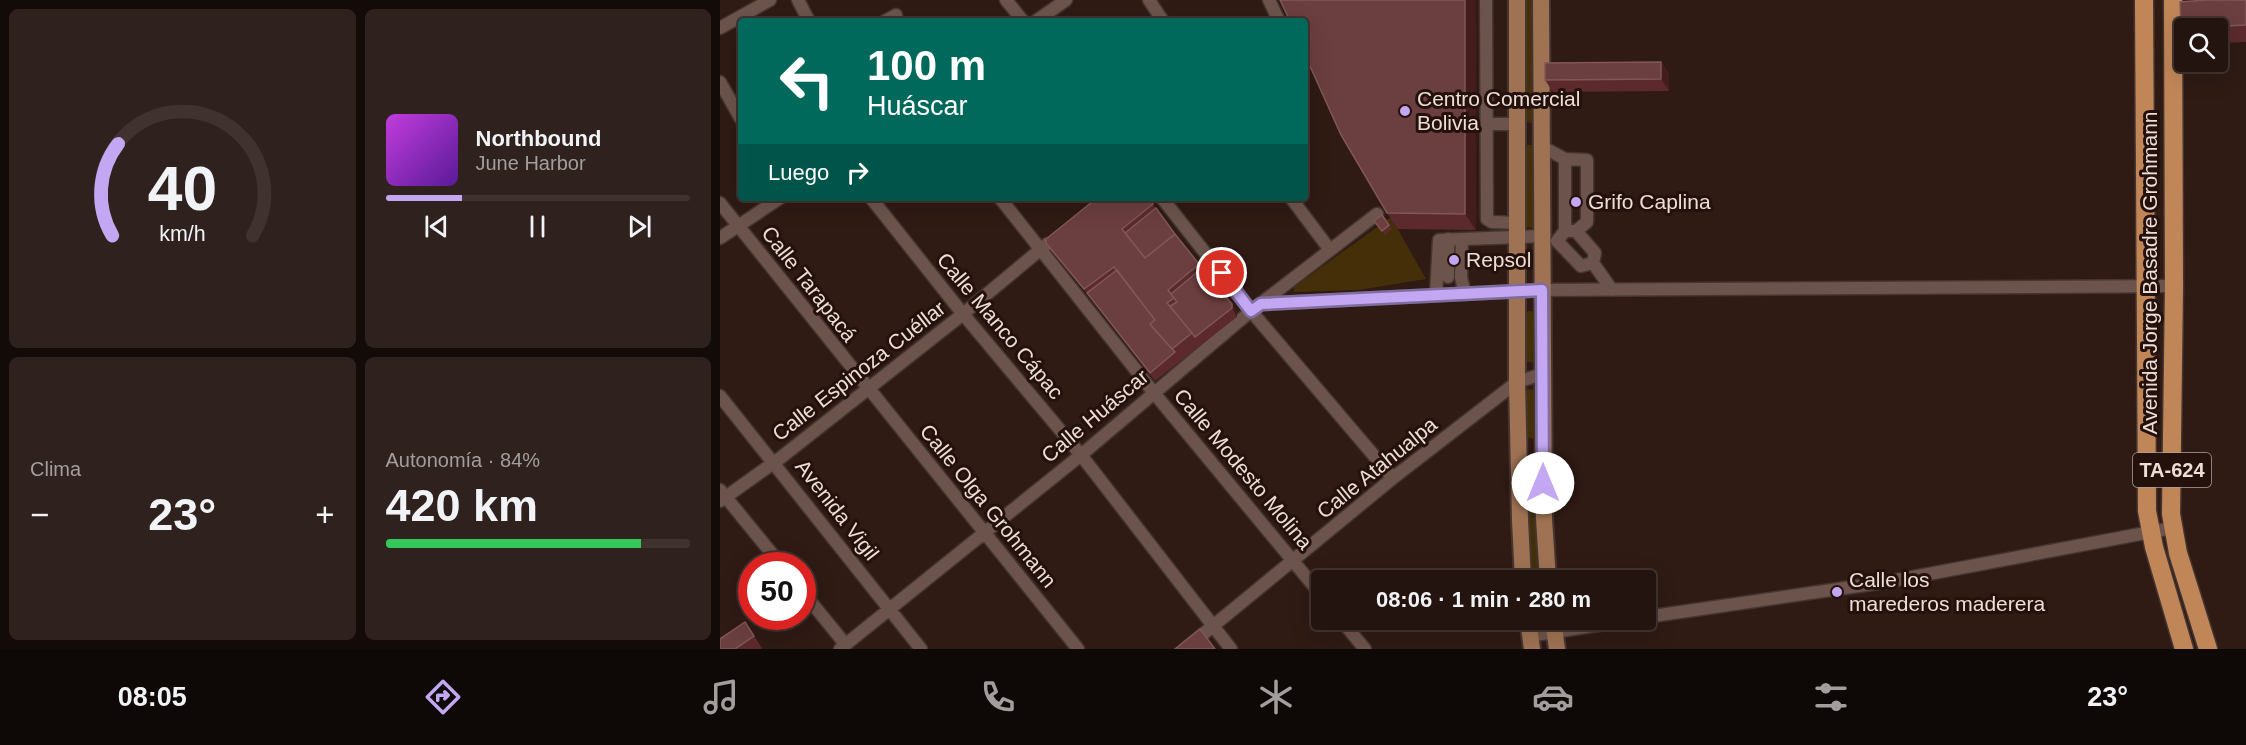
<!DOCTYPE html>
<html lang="es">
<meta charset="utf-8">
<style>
:root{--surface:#23140f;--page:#2f211d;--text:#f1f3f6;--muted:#a39e9e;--line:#40332f;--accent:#c3a7f2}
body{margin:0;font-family:Arial,sans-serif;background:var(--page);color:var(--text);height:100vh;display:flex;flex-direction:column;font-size:22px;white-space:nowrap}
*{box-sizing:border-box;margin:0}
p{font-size:20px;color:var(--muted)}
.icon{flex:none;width:33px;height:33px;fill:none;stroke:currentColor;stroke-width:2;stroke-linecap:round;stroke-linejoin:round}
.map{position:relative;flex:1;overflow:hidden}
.details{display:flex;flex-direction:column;gap:9px;padding:9px;background:#130b08;width:720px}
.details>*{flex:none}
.guide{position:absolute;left:18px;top:18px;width:570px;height:183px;border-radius:6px;box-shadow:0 6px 24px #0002,0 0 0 2px var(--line);background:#00695c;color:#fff;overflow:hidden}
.fabs{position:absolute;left:1454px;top:18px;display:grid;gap:12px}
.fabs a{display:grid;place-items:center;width:54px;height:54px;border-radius:6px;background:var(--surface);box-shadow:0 6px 24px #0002,0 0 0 2px var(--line);font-size:30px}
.speed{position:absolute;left:18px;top:552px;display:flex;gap:12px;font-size:30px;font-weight:700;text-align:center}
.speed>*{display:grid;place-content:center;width:78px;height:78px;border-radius:50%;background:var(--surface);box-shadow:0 6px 24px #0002,0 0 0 2px var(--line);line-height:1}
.speed .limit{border:9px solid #d22;background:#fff;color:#111}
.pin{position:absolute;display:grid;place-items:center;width:51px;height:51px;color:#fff;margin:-26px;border:3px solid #fff;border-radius:50%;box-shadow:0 2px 6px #0007}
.me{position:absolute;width:66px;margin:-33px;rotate:0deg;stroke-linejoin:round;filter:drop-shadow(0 0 4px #0008)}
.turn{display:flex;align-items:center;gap:21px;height:126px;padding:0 30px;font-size:27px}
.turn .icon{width:78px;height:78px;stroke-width:2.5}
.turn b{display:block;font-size:42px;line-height:51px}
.then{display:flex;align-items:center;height:57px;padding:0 30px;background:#0003;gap:12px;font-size:22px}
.big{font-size:45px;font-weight:600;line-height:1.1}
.details .card{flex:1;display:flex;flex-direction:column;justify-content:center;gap:9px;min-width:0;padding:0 21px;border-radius:9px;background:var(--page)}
.details .dial{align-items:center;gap:0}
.dial svg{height:156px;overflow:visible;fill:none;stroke:var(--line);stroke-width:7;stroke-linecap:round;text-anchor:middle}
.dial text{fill:var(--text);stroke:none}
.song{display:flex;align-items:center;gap:18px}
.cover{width:72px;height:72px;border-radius:9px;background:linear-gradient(135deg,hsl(290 70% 55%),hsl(270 70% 35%))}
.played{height:6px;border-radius:3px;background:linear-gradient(90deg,var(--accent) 25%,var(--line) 25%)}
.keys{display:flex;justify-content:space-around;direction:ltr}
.heat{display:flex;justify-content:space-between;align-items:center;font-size:33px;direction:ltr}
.charge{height:9px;border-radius:4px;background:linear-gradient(90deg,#34c759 84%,var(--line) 0)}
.details .tiles{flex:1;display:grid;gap:9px;grid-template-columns:repeat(2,1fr)}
.trip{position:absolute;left:591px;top:570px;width:345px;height:60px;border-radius:6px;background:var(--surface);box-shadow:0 6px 24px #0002,0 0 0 2px var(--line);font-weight:600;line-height:60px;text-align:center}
.tab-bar{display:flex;height:96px;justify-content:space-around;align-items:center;background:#0e0806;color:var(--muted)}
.tab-bar .icon{width:42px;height:42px}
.tab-bar .on{color:var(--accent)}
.tab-bar b{font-size:27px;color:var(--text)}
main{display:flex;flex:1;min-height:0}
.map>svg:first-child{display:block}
.green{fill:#442f09}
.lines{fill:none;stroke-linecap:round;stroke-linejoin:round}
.minor-casing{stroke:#453531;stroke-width:15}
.major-casing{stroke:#453531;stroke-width:20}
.highway-casing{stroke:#453531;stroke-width:21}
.minor{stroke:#6c544c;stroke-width:12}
.major{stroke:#9f7253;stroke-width:16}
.highway{stroke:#c18658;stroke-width:18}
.wall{fill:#5c2a2d}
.shaded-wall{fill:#431c1b}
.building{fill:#6b3e3f;stroke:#805757;stroke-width:1.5}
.route-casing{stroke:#7f6d9d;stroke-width:15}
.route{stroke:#c3a7f2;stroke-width:10}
.poi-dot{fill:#c3a7f2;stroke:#25110b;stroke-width:2}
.labels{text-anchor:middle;stroke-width:6;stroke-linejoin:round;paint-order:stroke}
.shield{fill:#25110b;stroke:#b0a09a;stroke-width:1.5}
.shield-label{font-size:20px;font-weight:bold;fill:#ecddd8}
.poi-label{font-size:21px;fill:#ecddd8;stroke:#25110b;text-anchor:start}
.street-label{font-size:21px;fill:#ecddd8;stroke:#25110b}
</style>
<main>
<section class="details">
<div class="tiles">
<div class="card dial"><svg viewBox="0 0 100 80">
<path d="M14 69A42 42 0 1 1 86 69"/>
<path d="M14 69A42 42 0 0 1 17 22" stroke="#c3a7f2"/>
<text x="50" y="56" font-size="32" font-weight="700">40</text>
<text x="50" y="72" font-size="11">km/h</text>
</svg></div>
<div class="card">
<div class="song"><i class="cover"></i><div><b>Northbound</b><p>June Harbor</p></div></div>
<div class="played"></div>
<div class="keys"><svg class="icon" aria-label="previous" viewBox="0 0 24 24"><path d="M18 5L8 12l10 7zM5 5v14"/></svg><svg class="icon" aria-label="pause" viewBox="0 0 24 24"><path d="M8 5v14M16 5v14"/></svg><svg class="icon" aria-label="next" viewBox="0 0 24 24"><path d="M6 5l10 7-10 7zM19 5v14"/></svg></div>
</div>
<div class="card"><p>Clima</p>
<div class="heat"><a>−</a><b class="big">23°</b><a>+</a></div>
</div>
<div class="card"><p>Autonomía · 84%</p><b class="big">420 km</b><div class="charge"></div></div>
</div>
</section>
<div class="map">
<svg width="1526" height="649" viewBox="0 0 1526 649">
<rect width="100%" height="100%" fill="#2f1a14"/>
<!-- green -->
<path class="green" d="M802 0H815V120L812 123 803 121Z
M807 145H812L815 149V225L812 228 803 226 802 148Z
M671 217 706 279 638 290 574 292V287Z
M808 311H812L816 315V360L812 363 803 360 804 315Z
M808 389 813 390 816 393V436L813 439 804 436V393Z
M809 457H814L817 461V535L821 580H808L805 461Z"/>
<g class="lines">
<!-- minor casing -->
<g class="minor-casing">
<path id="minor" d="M78 0 89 21
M286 0 303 21
M429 0 443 21
M549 0 559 21
M766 0 767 219 772 222 797 223
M165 21 176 15
M316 21 346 0
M0 28 50 0
M0 82 21 119
M767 124H797
M821 146 845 159 867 160V222L856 231H845
M845 159V231L837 241 861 266 873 263
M151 198 243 314 361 455 511 649
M280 198 434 393 602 596
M442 198 531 311 673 478
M571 198 610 250
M0 203 358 649
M856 231 875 253 873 263 892 290
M0 238 60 198
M728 239V277
M742 239 741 277 745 294
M716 295 719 240 822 236
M541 304 822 290 1454 286
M0 396 201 649
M0 490 62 566
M0 501 59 459 243 314 327 244
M82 591 126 645
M926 617 1166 582 1452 528
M621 620 645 649
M809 636 910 620
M120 649 361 455 531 311 657 214
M465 649 673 478 797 382 822 374"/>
</g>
<!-- major casing -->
<g class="major-casing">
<path id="major" d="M797 0V382L800 520 803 580
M821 0 824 519 828 580
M808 620 812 649
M833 620 837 649"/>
</g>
<!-- highway casing -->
<g class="highway-casing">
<path id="highway" d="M1424 0 1427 511 1434 547 1464 649
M1453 0 1454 286 1451 514 1458 553 1488 649"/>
</g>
<!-- minor -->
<use href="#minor" class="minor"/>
<!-- major -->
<use href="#major" class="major"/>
<!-- highway -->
<use href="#highway" class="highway"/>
</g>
<!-- wall -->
<path class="wall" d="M756 0V230L678 229 667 213Z
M1526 0V42L1497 43V28H1464V32L1461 28Z
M941 62 949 74V91L833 92 825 80Z
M433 204 455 234 517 312V317L435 381 373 301 335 255 326 243Z
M662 215 672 229 665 235 654 221Z
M25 622 42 648 41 649H0Z"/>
<!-- shaded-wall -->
<path class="shaded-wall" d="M745 0H756V230L745 214Z
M941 62 949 74V91L941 79Z
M512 304 517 312V317L512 308Z"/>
<!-- building -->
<path class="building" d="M560 0H745V214L667 213 621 135 585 55V21H570Z
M1485 0H1526V25L1461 28 1460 2Z
M941 62V79L825 80V63Z
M377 198H428L433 204 402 229 425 258 455 234 479 264 448 290 454 298 447 303 472 333 452 349 430 324 435 320 394 267 364 289 326 243V239Z
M436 208 455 234 425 258 405 233Z
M662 215 669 225 662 231 654 221Z
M482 268 512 304V308L475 337 450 306 457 302 451 294Z
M397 270 435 320 430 324 433 328 455 352 430 373 367 293Z
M25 622 34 636 15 649H0V639Z
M480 629 495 649H455Z"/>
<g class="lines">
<!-- route casing -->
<g class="route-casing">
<path id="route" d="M502 273 531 311 541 304 822 290 823 483"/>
</g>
<!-- route -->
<use href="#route" class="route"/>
</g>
<!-- markers -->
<g class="poi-dot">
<circle cx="685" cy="111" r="6"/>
<circle cx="856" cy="202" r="6"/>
<circle cx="734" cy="260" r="6"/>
<circle cx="1117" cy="592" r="6"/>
</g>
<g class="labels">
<!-- shield labels -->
<rect class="shield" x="1413" y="453" width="78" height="34" rx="4.5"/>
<g class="shield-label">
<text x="1452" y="477">TA-624</text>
</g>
<!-- poi labels -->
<g class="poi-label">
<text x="697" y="106">Centro Comercial<tspan x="697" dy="24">Bolivia</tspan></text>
<text x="868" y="209">Grifo Caplina</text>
<text x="746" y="267">Repsol</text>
<text x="1129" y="587">Calle los<tspan x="1129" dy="24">marederos maderera</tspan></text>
</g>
<!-- street labels -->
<g class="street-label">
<text transform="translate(1430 273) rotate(-90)" y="7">Avenida Jorge Basadre Grohmann</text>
<text transform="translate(89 284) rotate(52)" y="7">Calle Tarapacá</text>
<text transform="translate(280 326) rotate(50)" y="7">Calle Manco Cápac</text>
<text transform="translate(139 371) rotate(-38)" y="7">Calle Espinoza Cuéllar</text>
<text transform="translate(375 416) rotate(-40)" y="7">Calle Huáscar</text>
<text transform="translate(657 468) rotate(-39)" y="7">Calle Atahualpa</text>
<text transform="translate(523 469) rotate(50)" y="7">Calle Modesto Molina</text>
<text transform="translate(268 506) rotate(51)" y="7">Calle Olga Grohmann</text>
<text transform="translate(117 510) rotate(52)" y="7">Avenida Vigil</text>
</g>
</g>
</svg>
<div class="fabs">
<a><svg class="icon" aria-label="search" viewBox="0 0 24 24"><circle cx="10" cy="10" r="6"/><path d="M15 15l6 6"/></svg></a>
</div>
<div class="speed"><div class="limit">50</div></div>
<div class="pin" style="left:502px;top:273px;background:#d93025"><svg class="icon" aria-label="arrive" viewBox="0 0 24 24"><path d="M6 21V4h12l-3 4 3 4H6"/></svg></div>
<svg class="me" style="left:823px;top:483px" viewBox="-20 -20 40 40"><circle r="19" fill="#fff"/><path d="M0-13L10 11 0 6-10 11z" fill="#c3a7f2"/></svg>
<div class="trip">08:06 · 1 min · 280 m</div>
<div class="guide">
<div class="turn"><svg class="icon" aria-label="left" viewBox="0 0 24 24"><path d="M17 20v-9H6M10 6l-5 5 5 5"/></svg><div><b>100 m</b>Huáscar</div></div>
<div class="then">Luego<svg class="icon" aria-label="right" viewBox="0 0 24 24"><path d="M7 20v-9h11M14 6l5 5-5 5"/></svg></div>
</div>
</div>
</main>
<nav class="tab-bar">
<b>08:05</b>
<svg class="icon on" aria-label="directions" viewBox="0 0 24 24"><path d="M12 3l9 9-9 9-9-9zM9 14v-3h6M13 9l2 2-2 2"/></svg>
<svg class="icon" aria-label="music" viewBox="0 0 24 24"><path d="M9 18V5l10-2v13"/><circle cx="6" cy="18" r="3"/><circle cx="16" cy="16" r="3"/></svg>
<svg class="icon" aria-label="phone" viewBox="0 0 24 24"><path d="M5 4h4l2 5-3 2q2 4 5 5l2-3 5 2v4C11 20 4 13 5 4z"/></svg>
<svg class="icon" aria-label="climate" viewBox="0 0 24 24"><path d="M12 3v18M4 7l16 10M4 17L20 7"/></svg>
<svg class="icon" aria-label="car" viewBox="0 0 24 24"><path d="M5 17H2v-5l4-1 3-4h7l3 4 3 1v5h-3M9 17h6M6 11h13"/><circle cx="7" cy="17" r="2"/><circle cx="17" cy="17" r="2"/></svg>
<svg class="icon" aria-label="filters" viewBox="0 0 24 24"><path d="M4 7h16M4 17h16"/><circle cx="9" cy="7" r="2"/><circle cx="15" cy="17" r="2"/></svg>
<b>23°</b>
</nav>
